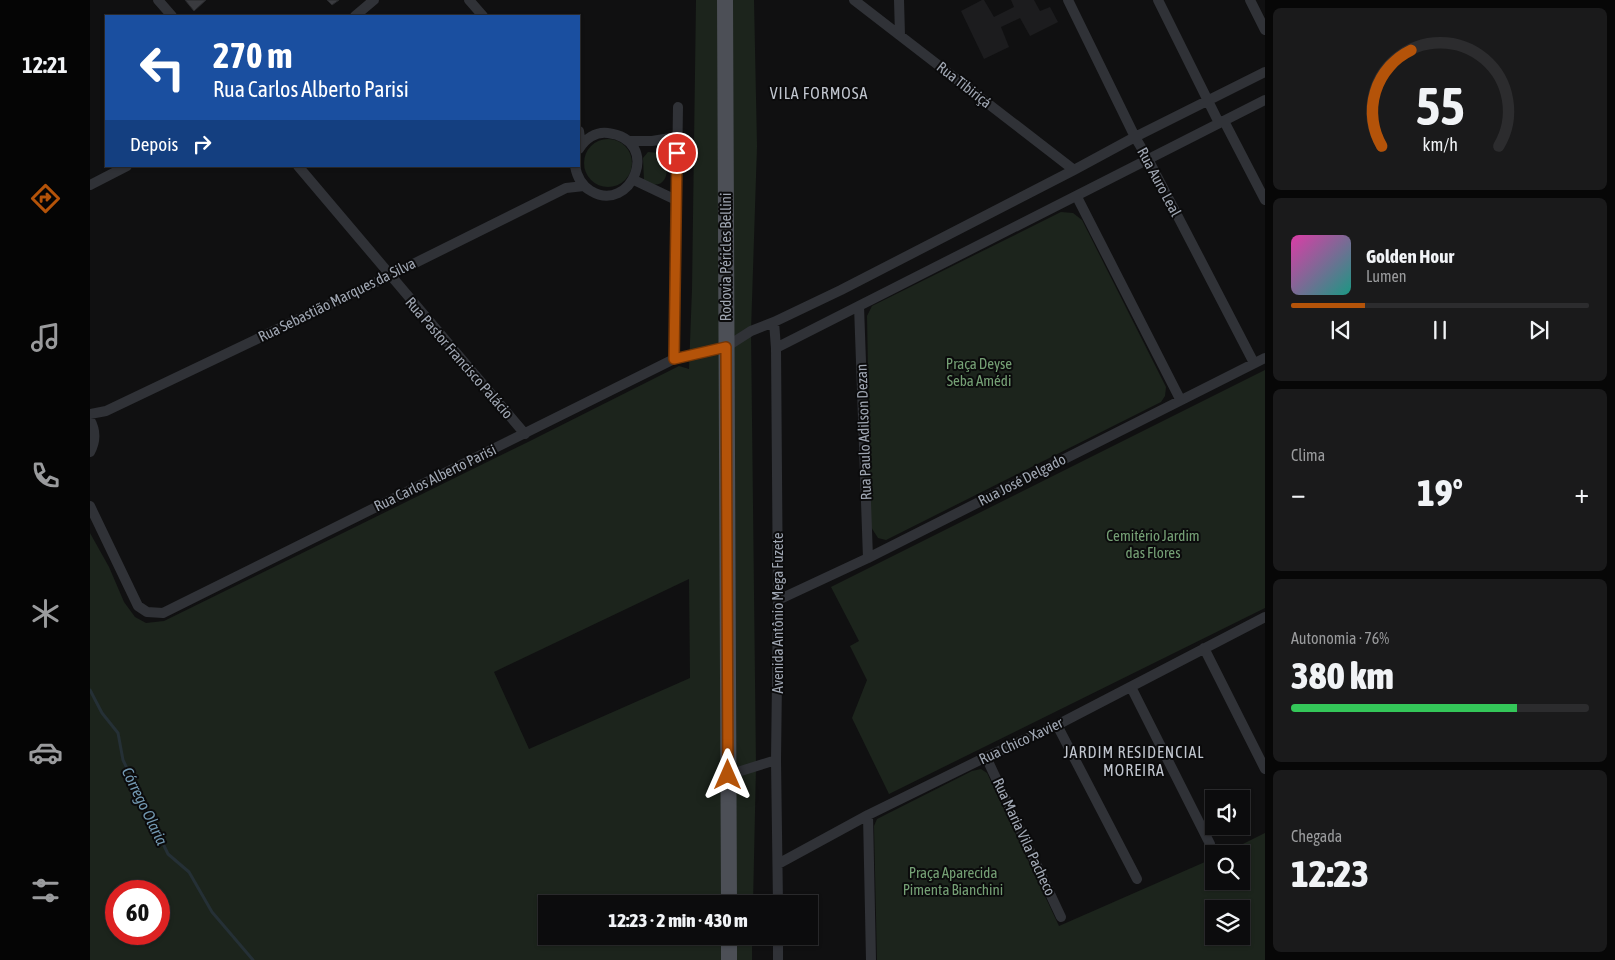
<!DOCTYPE html>
<html lang="pt">
<meta charset="utf-8">
<style>
:root{--surface:#0c0c0d;--page:#1a1a1b;--text:#f1f3f6;--muted:#9a9b9d;--line:#2c2c2e;--accent:#b45309}
body{margin:0;font-family:"Asap Condensed",sans-serif;background:var(--page);color:var(--text);height:100vh;display:flex;flex-direction:column;font-size:19px;white-space:nowrap}
*{box-sizing:border-box;margin:0}
p{font-size:16px;color:var(--muted)}
.icon{flex:none;width:28px;height:28px;fill:none;stroke:currentColor;stroke-width:2;stroke-linecap:round;stroke-linejoin:round}
.map{position:relative;flex:1;overflow:hidden}
.drawer{display:flex;flex-direction:column;gap:8px;padding:8px;background:#070707;width:350px}
.drawer>*{flex:none}
.hud{position:absolute;left:15px;top:15px;width:475px;height:152px;border-radius:0px;box-shadow:0 1px 4px #0004,0 0 0 1px var(--line);background:#1a4fa0;color:#fff;overflow:hidden}
.controls{position:absolute;left:1115px;top:790px;display:grid;gap:10px}
.controls a{display:grid;place-items:center;width:45px;height:45px;border-radius:0px;background:var(--surface);box-shadow:0 1px 4px #0004,0 0 0 1px var(--line);font-size:25px}
.speed{position:absolute;left:15px;top:880px;display:flex;gap:10px;font-size:25px;font-weight:700;text-align:center}
.speed>*{display:grid;place-content:center;width:65px;height:65px;border-radius:50%;background:var(--surface);box-shadow:0 1px 4px #0004,0 0 0 1px var(--line);line-height:1}
.speed .limit{border:8px solid #d22;background:#fff;color:#111}
.pin{position:absolute;display:grid;place-items:center;width:42px;height:42px;color:#fff;margin:-21px;border:2px solid #fff;border-radius:50%;box-shadow:0 1px 5px #0007}
.me{position:absolute;width:55px;margin:-28px;rotate:0deg;stroke-linejoin:round;filter:drop-shadow(0 0 4px #0008)}
.turn{display:flex;align-items:center;gap:18px;height:105px;padding:0 25px;font-size:22px}
.turn .icon{width:65px;height:65px;stroke-width:2.5}
.turn b{display:block;font-size:35px;line-height:42px}
.then{display:flex;align-items:center;height:48px;padding:0 25px;background:#0003;gap:10px;font-size:19px}
.big{font-size:38px;font-weight:800;line-height:1.1}
.drawer .card{flex:1;display:flex;flex-direction:column;justify-content:center;gap:8px;min-width:0;padding:0 18px;border-radius:8px;background:var(--page)}
.drawer .dial{align-items:center;gap:0}
.dial svg{height:130px;overflow:visible;fill:none;stroke:var(--line);stroke-width:7;stroke-linecap:round;text-anchor:middle}
.dial text{fill:var(--text);stroke:none}
.song{display:flex;align-items:center;gap:15px}
.cover{width:60px;height:60px;border-radius:8px;background:linear-gradient(135deg,hsl(320 70% 55%),hsl(170 70% 35%))}
.played{height:5px;border-radius:2px;background:linear-gradient(90deg,var(--accent) 25%,var(--line) 25%)}
.keys{display:flex;justify-content:space-around;direction:ltr}
.heat{display:flex;justify-content:space-between;align-items:center;font-size:28px;direction:ltr}
.charge{height:8px;border-radius:4px;background:linear-gradient(90deg,#34c759 76%,var(--line) 0)}
.trip{position:absolute;left:448px;top:895px;width:280px;height:50px;border-radius:0px;background:var(--surface);box-shadow:0 1px 4px #0004,0 0 0 1px var(--line);font-weight:800;line-height:50px;text-align:center}
main{display:flex;flex:1;min-height:0}
.tabs{display:flex;flex-direction:column;width:90px;justify-content:space-around;align-items:center;background:#050505;color:var(--muted)}
.tabs .icon{width:35px;height:35px}
.tabs .current{color:var(--accent)}
.tabs b{font-size:22px;color:var(--text)}
.map>svg:first-child{display:block}
.built{fill:#1c1c1e}
.green{fill:#1c241c;fill-rule:evenodd}
.lines{fill:none;stroke-linecap:round;stroke-linejoin:round}
.stream{stroke:#253036;stroke-width:3}
.building{fill:#3a3b3f;stroke:#292a2d}
.street{stroke:#303237;stroke-width:10}
.primary{stroke:#4c4f56;stroke-width:16}
.route-casing{stroke:#753606;stroke-width:12}
.route{stroke:#b45309;stroke-width:9}
.labels{text-anchor:middle;stroke-width:4;stroke-linejoin:round;paint-order:stroke}
.street-label{font-size:15px;fill:#a0a7b3;stroke:#0b0b0c}
.park-label{font-size:15px;fill:#75a075;stroke:#0b0b0c}
.neighbourhood-label{font-size:16px;letter-spacing:1px;fill:#c1c6cf;stroke:#0b0b0c}
.water-label{font-size:16px;font-style:italic;fill:#7399b2;stroke:#0b0b0c}
</style>
<main>
<nav class="tabs">
<b>12:21</b>
<svg class="icon current" aria-label="directions" viewBox="0 0 24 24"><path d="M12 3l9 9-9 9-9-9zM9 14v-3h6M13 9l2 2-2 2"/></svg>
<svg class="icon" aria-label="music" viewBox="0 0 24 24"><path d="M9 18V5l10-2v13"/><circle cx="6" cy="18" r="3"/><circle cx="16" cy="16" r="3"/></svg>
<svg class="icon" aria-label="phone" viewBox="0 0 24 24"><path d="M5 4h4l2 5-3 2q2 4 5 5l2-3 5 2v4C11 20 4 13 5 4z"/></svg>
<svg class="icon" aria-label="climate" viewBox="0 0 24 24"><path d="M12 3v18M4 7l16 10M4 17L20 7"/></svg>
<svg class="icon" aria-label="car" viewBox="0 0 24 24"><path d="M5 17H2v-5l4-1 3-4h7l3 4 3 1v5h-3M9 17h6M6 11h13"/><circle cx="7" cy="17" r="2"/><circle cx="17" cy="17" r="2"/></svg>
<svg class="icon" aria-label="filters" viewBox="0 0 24 24"><path d="M4 7h16M4 17h16"/><circle cx="9" cy="7" r="2"/><circle cx="15" cy="17" r="2"/></svg>
</nav>
<div class="map">
<svg width="1175" height="960" viewBox="0 0 1175 960">
<rect width="100%" height="100%" fill="#101011"/>
<!-- built -->
<path class="built" d="M892 0H894L904 17 924 7 921 0H944L950 11 960 7 968 22 940 36 930 18 911 27 919 47 894 59 871 11Z"/>
<!-- green -->
<path class="green" d="M606 0H664L667 146 661 331 666 766 663 904H456V936H662V960H0V533L19 567 34 602 45 617 56 623 74 621 438 442 589 366 599 369 602 289ZM599 579 600 678 439 749 404 672ZM26 891H69V934H26Z
M494 163a24 24 0 1 1 48 0a24 24 0 1 1-48 0Z
M558 152 569 153 576 159C580 176 573 192 554 181L553 158Z
M971 212 983 213 992 220 1076 387 1075 396 1071 402 796 540 788 538 781 527 777 316 782 306Z
M1175 370V608L799 794 762 718 777 680 760 646 769 641 741 587Z
M891 769 897 773 969 926 1124 858V881H1151V854H1133L1175 833V960H787L784 826 787 819 882 771ZM1124 909H1151V936H1124Z"/>
<g class="lines">
<!-- stream -->
<path class="stream" d="M0 690 12 713 28 733 33 760 78 854 99 872 122 912 163 960"/>
</g>
<!-- building -->
<path class="building" d="M95 0H116L104 11Z
M237 0H249L242 5Z"/>
<g class="lines">
<!-- street -->
<path class="street" d="M68 0 82 16
M379 0 393 16
M764 0 984 170
M809 0 810 35
M978 0 1045 137 1058 159 1164 363
M1068 0 1129 123
M1160 0 1175 30
M265 16 284 0
M1134 121 1175 200
M489 131 491 145
M539 141H562L587 137
M208 166 435 434
M485 166C487 177 492 186 501 191 541 215 573 140 518 133 506 131 495 139 489 149
M544 180 586 200
M0 185 37 166
M987 197 1090 399
M769 306 778 558
M684 322 686 348 688 600 686 760 688 904
M686 348 1175 100
M584 359 588 107
M0 414 16 411 299 276 476 188 494 186
M0 420C6 431 6 441 0 452
M0 506 48 606 57 612 73 613 584 359 636 347 661 331 684 322 751 290 984 170 1045 137 1175 72
M688 600 778 558 1175 358
M1114 648 1175 769
M1041 687 1120 844
M967 725 1047 879
M896 757 971 917
M638 775 686 760
M778 815 781 960
M688 864 778 815 896 757 967 725 1175 617
M688 960V936"/>
<!-- primary -->
<path class="primary" d="M635 0 639 904
M639 936V960"/>
</g>
<g class="lines">
<!-- route casing -->
<g class="route-casing">
<path id="route" d="M587 153 584 359 636 347 638 775"/>
</g>
<!-- route -->
<use href="#route" class="route"/>
</g>
<g class="labels">
<!-- street labels -->
<g class="street-label">
<text transform="translate(874 85) rotate(38)" y="5">Rua Tibiriçá</text>
<text transform="translate(1069 182) rotate(62)" y="5">Rua Auro Leal</text>
<text transform="translate(636 257) rotate(-90)" y="5">Rodovia Péricles Bellini</text>
<text transform="translate(247 300) rotate(-26)" y="5">Rua Sebastião Marques da Silva</text>
<text transform="translate(369 358) rotate(49)" y="5">Rua Pastor Francisco Palácio</text>
<text transform="translate(774 432) rotate(-92)" y="5">Rua Paulo Adilson Dezan</text>
<text transform="translate(345 478) rotate(-26)" y="5">Rua Carlos Alberto Parisi</text>
<text transform="translate(932 480) rotate(-27)" y="5">Rua José Delgado</text>
<text transform="translate(688 613) rotate(-90)" y="5">Avenida Antônio Mega Fuzete</text>
<text transform="translate(931 741) rotate(-25)" y="5">Rua Chico Xavier</text>
<text transform="translate(934 837) rotate(65)" y="5">Rua Maria Vila Pacheco</text>
</g>
<!-- park labels -->
<g class="park-label">
<text x="889" y="369">Praça Deyse<tspan x="889" dy="17">Seba Amédi</tspan></text>
<text x="1063" y="541">Cemitério Jardim<tspan x="1063" dy="17">das Flores</tspan></text>
<text x="863" y="878">Praça Aparecida<tspan x="863" dy="17">Pimenta Bianchini</tspan></text>
</g>
<!-- neighbourhood labels -->
<g class="neighbourhood-label">
<text x="729" y="99">VILA FORMOSA</text>
<text x="1044" y="758">JARDIM RESIDENCIAL<tspan x="1044" dy="18">MOREIRA</tspan></text>
</g>
<!-- water labels -->
<g class="water-label">
<text transform="translate(55 806) rotate(64)" y="6">Córrego Olaria</text>
</g>
</g>
</svg>
<div class="controls">
<a><svg class="icon" aria-label="sound" viewBox="0 0 24 24"><path d="M4 9h4l5-4v14l-5-4H4zM17 9q2 3 0 6"/></svg></a>
<a><svg class="icon" aria-label="search" viewBox="0 0 24 24"><circle cx="10" cy="10" r="6"/><path d="M15 15l6 6"/></svg></a>
<a><svg class="icon" aria-label="layers" viewBox="0 0 24 24"><path d="M12 4l9 5-9 5-9-5zM3 14l9 5 9-5"/></svg></a>
</div>
<div class="speed"><div class="limit">60</div></div>
<div class="pin" style="left:587px;top:153px;background:#d93025"><svg class="icon" aria-label="arrive" viewBox="0 0 24 24"><path d="M6 21V4h12l-3 4 3 4H6"/></svg></div>
<svg class="me" style="left:638px;top:775px" viewBox="-20 -20 40 40"><path d="M0-17L14 15 0 8-14 15z" fill="#b45309" stroke="#fff" stroke-width="4"/></svg>
<div class="trip">12:23 · 2 min · 430 m</div>
<div class="hud">
<div class="turn"><svg class="icon" aria-label="left" viewBox="0 0 24 24"><path d="M17 20v-9H6M10 6l-5 5 5 5"/></svg><div><b>270 m</b>Rua Carlos Alberto Parisi</div></div>
<div class="then">Depois<svg class="icon" aria-label="right" viewBox="0 0 24 24"><path d="M7 20v-9h11M14 6l5 5-5 5"/></svg></div>
</div>
</div>
<section class="drawer">
<div class="card dial"><svg viewBox="0 0 100 80">
<path d="M14 69A42 42 0 1 1 86 69"/>
<path d="M14 69A42 42 0 0 1 32 10" stroke="#b45309"/>
<text x="50" y="56" font-size="32" font-weight="700">55</text>
<text x="50" y="72" font-size="11">km/h</text>
</svg></div>
<div class="card">
<div class="song"><i class="cover"></i><div><b>Golden Hour</b><p>Lumen</p></div></div>
<div class="played"></div>
<div class="keys"><svg class="icon" aria-label="previous" viewBox="0 0 24 24"><path d="M18 5L8 12l10 7zM5 5v14"/></svg><svg class="icon" aria-label="pause" viewBox="0 0 24 24"><path d="M8 5v14M16 5v14"/></svg><svg class="icon" aria-label="next" viewBox="0 0 24 24"><path d="M6 5l10 7-10 7zM19 5v14"/></svg></div>
</div>
<div class="card"><p>Clima</p>
<div class="heat"><a>−</a><b class="big">19°</b><a>+</a></div>
</div>
<div class="card"><p>Autonomia · 76%</p><b class="big">380 km</b><div class="charge"></div></div>
<div class="card"><p>Chegada</p><b class="big">12:23</b></div>
</section>
</main>
